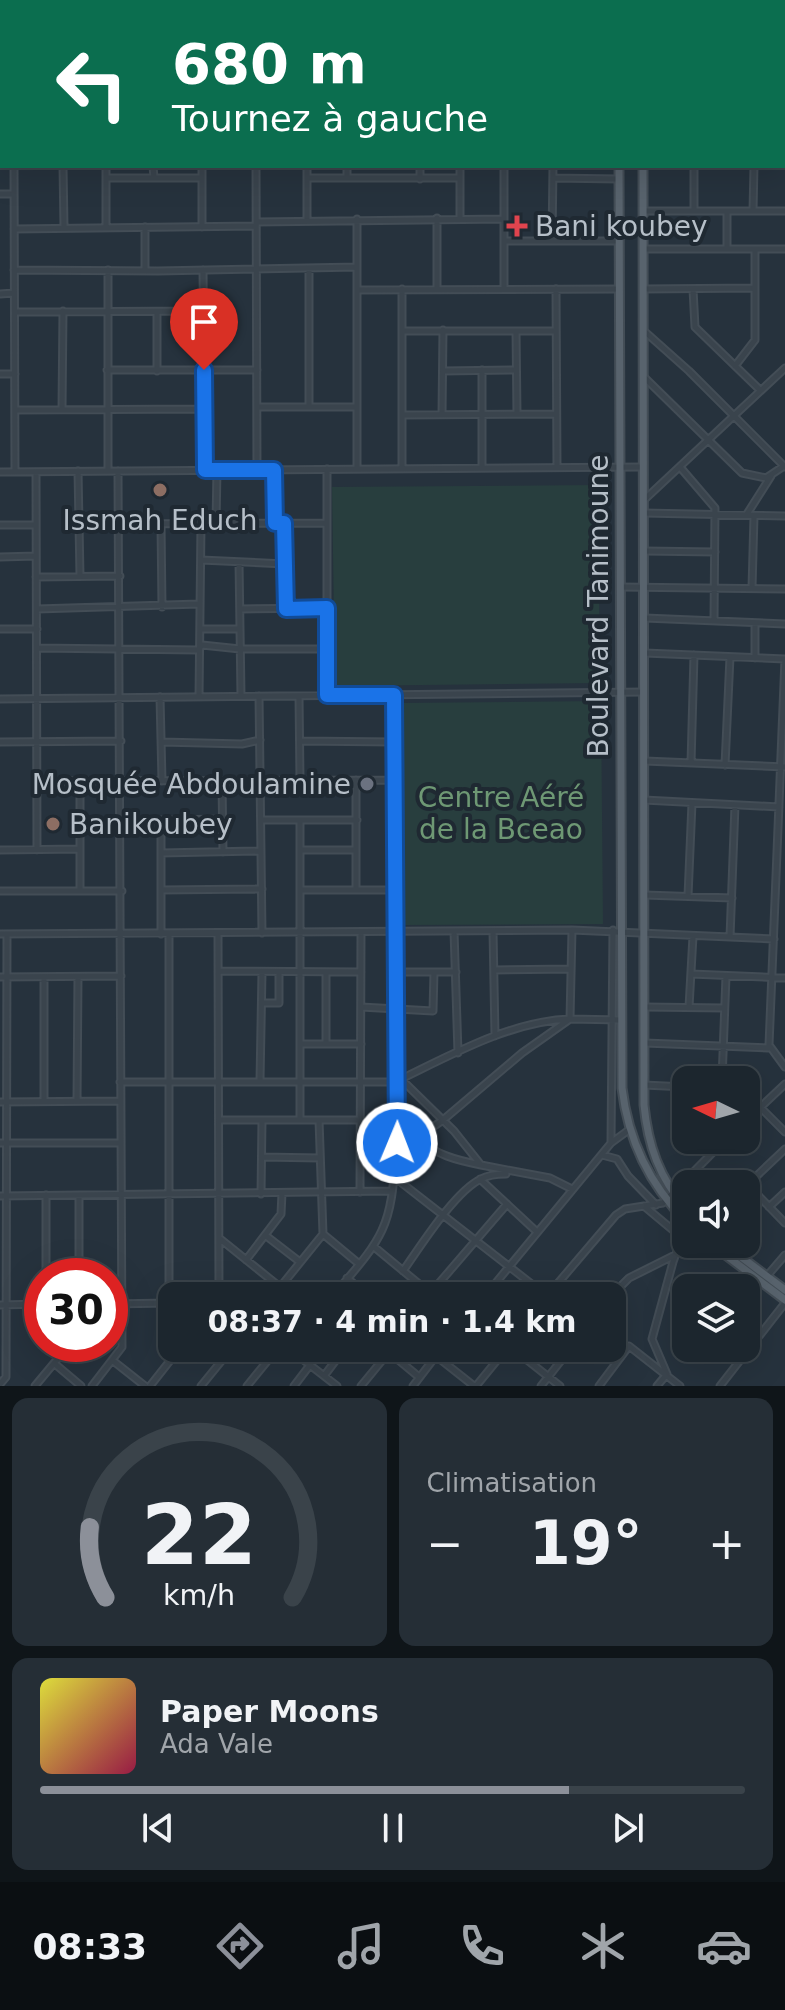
<!DOCTYPE html>
<html lang="fr">
<meta charset="utf-8">
<style>
:root{--surface:#1c262e;--page:#252e36;--text:#f1f3f6;--muted:#a0a5aa;--line:#3a434a;--accent:#8c9099}
body{margin:0;font-family:"DejaVu Sans",sans-serif;background:var(--page);color:var(--text);height:100vh;display:flex;flex-direction:column;font-size:30px;white-space:nowrap}
*{box-sizing:border-box;margin:0}
p{font-size:26px;color:var(--muted)}
.icon{flex:none;width:44px;height:44px;fill:none;stroke:currentColor;stroke-width:2;stroke-linecap:round;stroke-linejoin:round}
.map{position:relative;height:1386px;overflow:hidden}
.sheet{display:flex;flex-direction:column;gap:12px;padding:12px;background:#0f1519;flex:1}
.sheet>*{flex:none}
.top-card{position:absolute;left:0px;top:0px;width:786px;height:168px;box-shadow:0 8px 32px #0002,0 0 0 2px var(--line);background:#0b6e4f;color:#fff;overflow:hidden}
.needle{width:52px;rotate:275deg}
.tools{position:absolute;left:672px;top:1066px;display:grid;gap:16px}
.tools a{display:grid;place-items:center;width:88px;height:88px;border-radius:16px;background:var(--surface);box-shadow:0 8px 32px #0002,0 0 0 2px var(--line);font-size:40px}
.speed{position:absolute;left:24px;top:1258px;display:flex;gap:16px;font-size:40px;font-weight:700;text-align:center}
.speed>*{display:grid;place-content:center;width:104px;height:104px;border-radius:50%;background:var(--surface);box-shadow:0 8px 32px #0002,0 0 0 2px var(--line);line-height:1}
.speed .limit{border:12px solid #d22;background:#fff;color:#111}
.pin{position:absolute;display:grid;place-items:center;width:68px;height:68px;color:#fff;margin:-82px -34px;border-radius:50% 50% 50% 0;rotate:-45deg;box-shadow:0 0 8px #0007}
.pin .icon{rotate:45deg}
.me{position:absolute;width:88px;margin:-44px;rotate:1deg;stroke-linejoin:round;filter:drop-shadow(0 0 6px #0008)}
.turn{display:flex;align-items:center;gap:28px;height:168px;padding:0 40px;font-size:36px}
.turn .icon{width:104px;height:104px;stroke-width:2.5}
.turn b{display:block;font-size:56px;line-height:68px}
.big{font-size:60px;font-weight:600;line-height:1.1}
.sheet .widget{flex:1;display:flex;flex-direction:column;justify-content:center;gap:12px;min-width:0;padding:0 28px;border-radius:16px;background:var(--page)}
.sheet .dial{align-items:center;gap:0}
.dial svg{height:208px;overflow:visible;fill:none;stroke:var(--line);stroke-width:7;stroke-linecap:round;text-anchor:middle}
.dial text{fill:var(--text);stroke:none}
.song{display:flex;align-items:center;gap:24px}
.cover{width:96px;height:96px;border-radius:12px;background:linear-gradient(135deg,hsl(60 70% 55%),hsl(340 70% 35%))}
.played{height:8px;border-radius:4px;background:linear-gradient(90deg,var(--accent) 75%,var(--line) 75%)}
.keys{display:flex;justify-content:space-around;direction:ltr}
.heat{display:flex;justify-content:space-between;align-items:center;font-size:44px;direction:ltr}
.sheet .tiles{flex:1;display:grid;gap:12px;grid-template-columns:1fr 1fr}
.widget:last-child{grid-column:span 2}
.trip{position:absolute;left:158px;top:1282px;width:468px;height:80px;border-radius:16px;background:var(--surface);box-shadow:0 8px 32px #0002,0 0 0 2px var(--line);font-weight:600;line-height:80px;text-align:center}
.dock{display:flex;height:128px;justify-content:space-around;align-items:center;background:#0b0f12;color:var(--muted)}
.dock .icon{width:56px;height:56px}
.dock .current{color:var(--accent)}
.dock b{font-size:36px;color:var(--text)}
.map>svg:first-child{display:block}
.green{fill:#283e3e}
.lines{fill:none;stroke-linecap:round;stroke-linejoin:round}
.minor-casing{stroke:#434d56;stroke-width:9}
.tertiary-casing{stroke:#434d56;stroke-width:10}
.primary-casing{stroke:#434d56;stroke-width:11}
.minor{stroke:#3a444d;stroke-width:5}
.tertiary{stroke:#3a444d;stroke-width:6}
.primary{stroke:#58636d;stroke-width:7}
.route-casing{stroke:#114b97;stroke-width:20}
.route{stroke:#1a73e8;stroke-width:14}
.health-dot{fill:#e0444e;stroke:#1f2932;stroke-width:3}
.education-dot{fill:#8d6e63;stroke:#1f2932;stroke-width:3}
.worship-dot{fill:#6b7280;stroke:#1f2932;stroke-width:3}
.labels{text-anchor:middle;stroke-width:8;stroke-linejoin:round;paint-order:stroke}
.poi-label{font-size:28px;fill:#b6bfc8;stroke:#1f2932;text-anchor:start}
.street-label{font-size:28px;fill:#b6bfc8;stroke:#1f2932}
.park-label{font-size:28px;fill:#6e9874;stroke:#1f2932}
</style>
<div class="map">
<svg width="785" height="1386" viewBox="0 0 785 1386">
<rect width="100%" height="100%" fill="#26323d"/>
<!-- green -->
<path class="green" d="M598 485 600 683 335 686 332 487Z
M601 701 603 924 402 925 400 703Z"/>
<g class="lines">
<!-- minor casing -->
<g class="minor-casing">
<path id="minor" d="M68 0V2
M234 0V2
M681 0V2
M720 0V2
M0 6 3 0
M784 28H785
M0 48H2
M784 111 785 110
M14 166 15 472
M63 166 64 227
M106 166V227
M153 166 154 178
M202 166V227
M256 166 257 470
M307 166V220
M347 166V178
M106 178H202
M307 178H460
M553 178 619 179
M420 179V166
M0 194H14
M644 211H785
M694 211V166
M753 211 754 166
M460 218V166
M256 222 504 219
M145 227V270
M14 229 256 226
M504 241H619
M552 241 553 166
M644 249H785
M727 249V211
M14 270 158 271 357 267
M108 270V471
M203 270 205 470
M437 289V218
M504 289V166
M556 289 557 467
M644 289 755 288
M693 289 695 327 760 390
M357 290 619 289
M0 294 14 293
M15 312 203 311
M643 330 689 371 785 467
M402 331H556
M516 331 517 414
M735 366 755 340V249
M107 370H257
M482 370V468
M157 371V312
M443 371 516 370
M0 374H15
M644 377 742 473 766 478 784 466
M257 407H357
M309 407V268
M62 409 63 311
M15 410 204 409
M442 414 443 330
M403 415 556 414
M680 467 715 508 714 621
M402 468V289
M357 469V219
M274 470 275 523
M78 471 80 576
M0 472 643 467
M36 472 37 850
M644 500 785 368
M644 513 785 516
M747 514 771 476
M216 523 217 470
M284 523 286 609
M120 524 327 523
M161 524 162 607
M0 525H36
M645 551 715 552
M0 557 36 556
M201 560 285 564
M239 562 241 696
M36 577 120 576
M620 587 785 589
M752 588 754 516
M37 609 199 604
M240 609 327 608
M645 618 785 624
M755 623V658
M0 629H37
M200 629H240
M37 648 198 650 202 645 240 649H327
M645 653 785 659
M785 659 769 1045 785 1067
M327 695V469
M259 696 262 933
M299 696 300 780
M160 697 162 781
M199 697 201 524
M0 699 644 692
M300 741 394 742
M0 742 121 741
M162 742 242 744 260 740
M645 761 785 767
M691 763 694 655
M725 765 730 657
M356 780V890
M37 781 395 780
M80 782V891
M222 782 223 852
M644 800 779 807
M161 820V934
M261 820H357
M300 820V1120
M121 821 222 819
M0 850 80 849
M300 850H356
M161 853 261 851
M161 890 262 889
M300 890H396
M0 891H122
M645 895 732 898
M688 896 692 803
M454 931 458 1053
M493 931 495 1036
M218 933 219 1296
M0 934 572 930 774 939
M169 934V1303
M730 937 735 805
M494 970 571 969
M218 971 361 972
M326 972V1044
M397 972H456
M691 974 785 978
M0 977 121 976
M44 977V1101
M262 1003H279V972
M361 1007 433 1011 434 972
M645 1007 724 1008
M689 1007 693 936
M645 1043 769 1048
M300 1044H361
M399 1080C451 1055 511 1021 570 1019L572 930
M722 1080 726 976
M260 1081 262 972
M120 1082H404L454 1131 481 1165 550 1178 572 1189
M644 1085 686 1087
M746 1093 785 1132
M77 1101 78 977
M0 1102 120 1101
M219 1120H361
M746 1121 785 1084
M417 1138C436 1155 456 1160 481 1165
M611 1142 613 930
M0 1143H120
M397 1143 417 1138 443 1120 522 1053 570 1019 621 1020
M602 1155 617 1159 628 1176 656 1205
M262 1157 320 1158
M394 1177 547 1296
M480 1179 537 1232
M748 1185 785 1223
M746 1186 785 1149
M360 1192 361 933
M261 1194 262 1120
M79 1195V1276
M0 1196 391 1191
M644 1206 686 1241
M769 1207 785 1192
M323 1234 358 1263
M265 1235 300 1262
M219 1238 280 1287
M373 1246 430 1293
M246 1260 281 1214 282 1193
M403 1271C420 1247 455 1191 481 1179 488 1175 498 1174 506 1174
M46 1276V1195
M767 1276 785 1255
M347 1278 368 1296
M273 1296 323 1234 319 1120
M333 1296C349 1276 371 1254 382 1230 394 1205 394 1171 397 1143L394 695
M428 1296 507 1204
M485 1296 611 1143 630 1129
M547 1296 616 1215 625 1209 663 1203 725 1140
M611 1296 629 1278 675 1255
M110 1304 169 1303
M0 1305 42 1304
M288 1348 337 1386
M384 1348 419 1377
M512 1348 560 1386
M436 1356 474 1386
M112 1360 145 1386
M55 1364 81 1386
M667 1374 652 1339 673 1262 678 1248 686 1242
M324 1376 345 1348
M0 1384 6 1377 7 934
M35 1386 70 1344
M92 1386 122 1347 118 471
M150 1386 180 1348
M201 1386 232 1348
M247 1386 278 1348
M294 1386 310 1365
M361 1386 389 1352
M413 1386 442 1348
M476 1386 507 1348
M541 1386 571 1348
M599 1386 629 1346 680 1386
M657 1386 667 1374
M720 1386 785 1303"/>
</g>
<!-- tertiary casing -->
<g class="tertiary-casing">
<path id="tertiary" d="M784 73 785 74"/>
</g>
<!-- primary casing -->
<g class="primary-casing">
<path id="primary" d="M643 0V2
M619 2V0
M619 166 622 1088C628 1139 649 1184 686 1221
M643 166 644 1105C648 1145 659 1178 686 1208
M711 1244 785 1300
M724 1244 785 1290"/>
</g>
<!-- minor -->
<use href="#minor" class="minor"/>
<!-- tertiary -->
<use href="#tertiary" class="tertiary"/>
<!-- primary -->
<use href="#primary" class="primary"/>
</g>
<g class="lines">
<!-- route casing -->
<g class="route-casing">
<path id="route" d="M204 370 205 470H274L275 523H284L286 609 327 608V695H394L397 1143"/>
</g>
<!-- route -->
<use href="#route" class="route"/>
</g>
<!-- markers -->
<path class="health-dot" d="M513 214h8v8h8v8h-8v8h-8v-8h-8v-8h8z"/>
<g class="education-dot">
<circle cx="160" cy="490" r="8"/>
<circle cx="53" cy="824" r="8"/>
</g>
<circle class="worship-dot" cx="367" cy="784" r="8"/>
<g class="labels">
<!-- poi labels -->
<g class="poi-label">
<text x="535" y="236">Bani koubey</text>
<text x="160" y="530" text-anchor="middle">Issmah Educh</text>
<text x="351" y="794" text-anchor="end">Mosquée Abdoulamine</text>
<text x="69" y="834">Banikoubey</text>
</g>
<!-- street labels -->
<g class="street-label">
<text transform="translate(598 606) rotate(-90)" y="10">Boulevard Tanimoune</text>
</g>
<!-- park labels -->
<g class="park-label">
<text x="501" y="807">Centre Aéré<tspan x="501" dy="32">de la Bceao</tspan></text>
</g>
</g>
</svg>
<div class="tools">
<a><svg class="needle" viewBox="-14 -14 28 28"><path d="M0-13l5 13h-10z" fill="#e53935"/><path d="M0 13l5-13h-10z" fill="#a0a5aa"/></svg></a>
<a><svg class="icon" aria-label="sound" viewBox="0 0 24 24"><path d="M4 9h4l5-4v14l-5-4H4zM17 9q2 3 0 6"/></svg></a>
<a><svg class="icon" aria-label="layers" viewBox="0 0 24 24"><path d="M12 4l9 5-9 5-9-5zM3 14l9 5 9-5"/></svg></a>
</div>
<div class="speed"><div class="limit">30</div></div>
<div class="pin" style="left:204px;top:370px;background:#d93025"><svg class="icon" aria-label="arrive" viewBox="0 0 24 24"><path d="M6 21V4h12l-3 4 3 4H6"/></svg></div>
<svg class="me" style="left:397px;top:1143px" viewBox="-20 -20 40 40"><circle r="17" fill="#1a73e8" stroke="#fff" stroke-width="3"/><path d="M0-11L8 9 0 5-8 9z" fill="#fff"/></svg>
<div class="trip">08:37 · 4 min · 1.4 km</div>
<div class="top-card">
<div class="turn"><svg class="icon" aria-label="left" viewBox="0 0 24 24"><path d="M17 20v-9H6M10 6l-5 5 5 5"/></svg><div><b>680 m</b>Tournez à gauche</div></div>
</div>
</div>
<section class="sheet">
<div class="tiles">
<div class="widget dial"><svg viewBox="0 0 100 80">
<path d="M14 69A42 42 0 1 1 86 69"/>
<path d="M14 69A42 42 0 0 1 8 42" stroke="#8c9099"/>
<text x="50" y="56" font-size="32" font-weight="700">22</text>
<text x="50" y="72" font-size="11">km/h</text>
</svg></div>
<div class="widget"><p>Climatisation</p>
<div class="heat"><a>−</a><b class="big">19°</b><a>+</a></div>
</div>
<div class="widget">
<div class="song"><i class="cover"></i><div><b>Paper Moons</b><p>Ada Vale</p></div></div>
<div class="played"></div>
<div class="keys"><svg class="icon" aria-label="previous" viewBox="0 0 24 24"><path d="M18 5L8 12l10 7zM5 5v14"/></svg><svg class="icon" aria-label="pause" viewBox="0 0 24 24"><path d="M8 5v14M16 5v14"/></svg><svg class="icon" aria-label="next" viewBox="0 0 24 24"><path d="M6 5l10 7-10 7zM19 5v14"/></svg></div>
</div>
</div>
</section>
<nav class="dock">
<b>08:33</b>
<svg class="icon current" aria-label="directions" viewBox="0 0 24 24"><path d="M12 3l9 9-9 9-9-9zM9 14v-3h6M13 9l2 2-2 2"/></svg>
<svg class="icon" aria-label="music" viewBox="0 0 24 24"><path d="M9 18V5l10-2v13"/><circle cx="6" cy="18" r="3"/><circle cx="16" cy="16" r="3"/></svg>
<svg class="icon" aria-label="phone" viewBox="0 0 24 24"><path d="M5 4h4l2 5-3 2q2 4 5 5l2-3 5 2v4C11 20 4 13 5 4z"/></svg>
<svg class="icon" aria-label="climate" viewBox="0 0 24 24"><path d="M12 3v18M4 7l16 10M4 17L20 7"/></svg>
<svg class="icon" aria-label="car" viewBox="0 0 24 24"><path d="M5 17H2v-5l4-1 3-4h7l3 4 3 1v5h-3M9 17h6M6 11h13"/><circle cx="7" cy="17" r="2"/><circle cx="17" cy="17" r="2"/></svg>
</nav>
